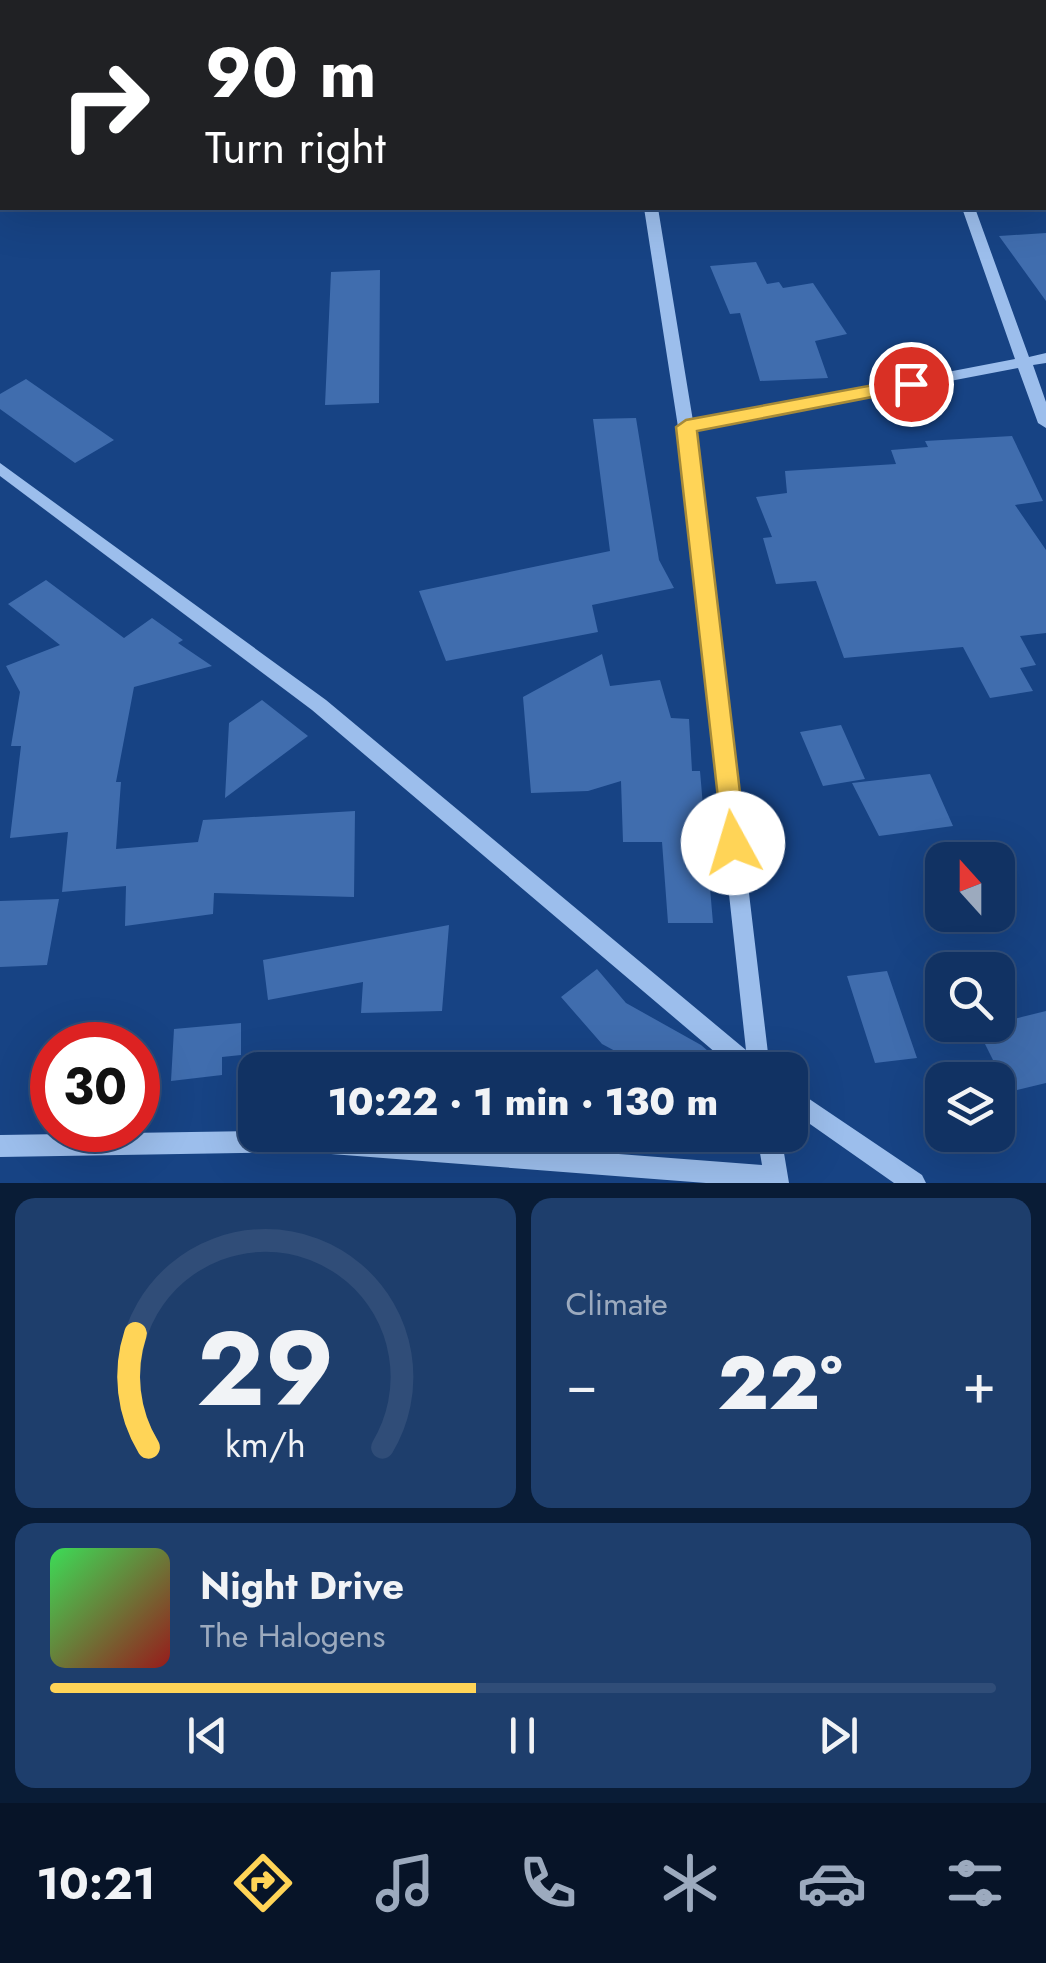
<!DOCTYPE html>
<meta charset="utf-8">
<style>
:root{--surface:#113263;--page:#1e3e6c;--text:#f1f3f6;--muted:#9caabe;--line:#304d78;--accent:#ffd457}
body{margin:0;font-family:Jost,sans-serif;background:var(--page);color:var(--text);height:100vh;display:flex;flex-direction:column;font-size:38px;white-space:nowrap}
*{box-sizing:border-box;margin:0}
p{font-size:32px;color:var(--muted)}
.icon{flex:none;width:55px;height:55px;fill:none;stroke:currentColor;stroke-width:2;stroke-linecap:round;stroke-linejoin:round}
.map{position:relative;height:1183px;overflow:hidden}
.side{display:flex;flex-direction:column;gap:15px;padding:15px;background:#091c36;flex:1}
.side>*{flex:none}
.guide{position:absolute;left:0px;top:0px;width:1048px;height:210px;box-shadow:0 10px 40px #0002,0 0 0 2px var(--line);background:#202124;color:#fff;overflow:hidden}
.needle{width:65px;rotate:339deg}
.fabs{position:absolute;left:925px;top:842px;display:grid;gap:20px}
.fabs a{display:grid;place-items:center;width:90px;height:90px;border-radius:20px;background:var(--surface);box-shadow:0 10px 40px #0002,0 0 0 2px var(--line);font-size:50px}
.speed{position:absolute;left:30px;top:1022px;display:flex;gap:20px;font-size:50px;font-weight:700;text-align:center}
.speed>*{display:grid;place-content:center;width:130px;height:130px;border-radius:50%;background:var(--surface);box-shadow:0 10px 40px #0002,0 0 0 2px var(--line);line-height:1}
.speed .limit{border:15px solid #d22;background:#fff;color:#111}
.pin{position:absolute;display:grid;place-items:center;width:85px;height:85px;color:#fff;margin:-42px;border:5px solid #fff;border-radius:50%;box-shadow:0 2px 10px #0007}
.me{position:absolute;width:110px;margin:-55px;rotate:354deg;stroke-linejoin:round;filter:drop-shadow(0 0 8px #0008)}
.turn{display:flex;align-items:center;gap:35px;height:210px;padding:0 40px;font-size:45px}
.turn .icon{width:130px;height:130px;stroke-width:2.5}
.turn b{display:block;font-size:70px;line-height:85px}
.big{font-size:75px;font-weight:800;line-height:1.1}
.side .tile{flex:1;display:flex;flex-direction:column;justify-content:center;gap:15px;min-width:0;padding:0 35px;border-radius:20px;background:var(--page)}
.side .dial{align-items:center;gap:0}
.dial svg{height:260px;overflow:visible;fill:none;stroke:var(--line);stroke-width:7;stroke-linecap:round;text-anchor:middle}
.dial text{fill:var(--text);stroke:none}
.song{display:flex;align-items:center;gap:30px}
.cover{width:120px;height:120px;border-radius:15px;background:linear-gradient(135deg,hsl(130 70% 55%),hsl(0 70% 35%))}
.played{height:10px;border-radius:5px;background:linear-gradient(90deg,var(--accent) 45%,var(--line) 45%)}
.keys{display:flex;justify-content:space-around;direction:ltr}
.heat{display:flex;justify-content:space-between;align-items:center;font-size:55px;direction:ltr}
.side .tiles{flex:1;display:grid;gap:15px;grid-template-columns:1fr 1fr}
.tile:last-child{grid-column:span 2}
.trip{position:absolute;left:238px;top:1052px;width:570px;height:100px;border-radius:20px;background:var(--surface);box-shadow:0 10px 40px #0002,0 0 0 2px var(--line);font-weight:800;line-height:100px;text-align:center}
.tabs{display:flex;height:160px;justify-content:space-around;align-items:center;background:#071428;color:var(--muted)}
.tabs .icon{width:70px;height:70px}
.tabs .selected{color:var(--accent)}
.tabs b{font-size:45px;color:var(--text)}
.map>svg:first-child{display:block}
.building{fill:#406dae}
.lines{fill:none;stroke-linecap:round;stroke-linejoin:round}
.minor{fill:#9cbeec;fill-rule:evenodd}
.route{fill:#ffd457;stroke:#a68a39;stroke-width:2.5}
</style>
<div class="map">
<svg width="1046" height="1183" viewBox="0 0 1046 1183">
<rect width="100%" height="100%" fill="#174384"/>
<!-- building -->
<path class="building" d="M1046 233V301L999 236Z
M756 262 767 284 779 282 783 288 813 283 847 334 815 341 828 378 760 381 740 313 730 314 710 266Z
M380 270 379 403 325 405 331 272Z
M26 379 114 440 75 463 0 409V394Z
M636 418 659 560 674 588 592 605 598 632 446 661 419 591 610 551 593 419Z
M1012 436 1043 501 1015 505 1046 550V633L1020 636 1036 665 1020 668 1033 691 990 698 963 647 844 658 816 581 776 584 763 538 772 537 756 497 787 493 785 471 896 464 891 450 928 447 925 441Z
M46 580 124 638 152 618 183 640 178 643 212 666 134 687 116 782H121L116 849 198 842 203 820 355 811 354 897 214 893 213 914 125 926 126 886 62 892 68 832 10 838 21 746H11L20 692 6 666 60 645 8 604Z
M602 654 610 686 660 680 671 718 689 719 692 771H700L713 923H668L662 842H623L621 781 588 791 531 793 523 697Z
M262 700 308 736 225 798 229 723Z
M841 725 865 779 823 786 800 732Z
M930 774 953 826 879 836 852 783Z
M59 899 47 965 0 967V901Z
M449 925 442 1011 361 1013 363 982 268 1000 263 960Z
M597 969 626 1003 701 1045 730 1070H632V1060L602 1044 561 997Z
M887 971 917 1058 875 1063 847 976Z
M1046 1011V1083L1009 1092 977 1028Z
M241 1023V1055L222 1057V1075L171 1081 174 1029Z"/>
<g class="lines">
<!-- minor -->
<path class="minor" d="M166 0H178V2H167Z
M389 0H401V2H390Z
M621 0H633V2H622Z
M878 0H890L891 2H880Z
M0 31H2V37H0Z
M1045 36H1046V42H1045Z
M644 208H658L693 421 1015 359 962 208H975L1029 357 1046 353V363L1033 365 1046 402V428L1038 423 1018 368 694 430 770 1070H736L312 710 0 476V463L326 700 746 1050 678 427Z
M790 1086 922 1175 926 1183H894L790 1110Z
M255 1131V1135H371L762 1165 757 1135H781L789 1183H706L305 1152 0 1157V1135Z"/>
</g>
<!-- route -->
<path class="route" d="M911 378 921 384 918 388 697 431 746 843 743 851 733 854 724 851 676 427 686 420Z"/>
</svg>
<div class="fabs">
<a><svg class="needle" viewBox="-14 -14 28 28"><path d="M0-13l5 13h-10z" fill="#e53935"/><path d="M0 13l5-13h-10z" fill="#9caabe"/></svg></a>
<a><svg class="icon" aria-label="search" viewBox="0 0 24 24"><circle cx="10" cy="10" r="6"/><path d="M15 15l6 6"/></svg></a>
<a><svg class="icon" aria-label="layers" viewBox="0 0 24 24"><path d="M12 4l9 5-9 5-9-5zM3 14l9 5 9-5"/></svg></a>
</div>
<div class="speed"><div class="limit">30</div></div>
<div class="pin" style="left:911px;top:384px;background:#d93025"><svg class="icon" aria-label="arrive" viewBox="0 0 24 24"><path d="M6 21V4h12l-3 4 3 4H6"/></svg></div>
<svg class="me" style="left:733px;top:843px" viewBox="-20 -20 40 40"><circle r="19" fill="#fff"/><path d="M0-13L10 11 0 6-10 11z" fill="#ffd457"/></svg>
<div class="trip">10:22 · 1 min · 130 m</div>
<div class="guide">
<div class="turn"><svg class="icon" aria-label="right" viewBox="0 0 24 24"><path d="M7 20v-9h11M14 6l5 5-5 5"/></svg><div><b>90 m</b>Turn right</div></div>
</div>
</div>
<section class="side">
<div class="tiles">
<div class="tile dial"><svg viewBox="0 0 100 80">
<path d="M14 69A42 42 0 1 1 86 69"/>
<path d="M14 69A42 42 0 0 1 10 34" stroke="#ffd457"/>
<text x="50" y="56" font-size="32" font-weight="700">29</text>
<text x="50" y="72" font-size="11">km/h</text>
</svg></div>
<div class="tile"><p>Climate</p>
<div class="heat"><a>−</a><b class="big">22°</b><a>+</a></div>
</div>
<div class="tile">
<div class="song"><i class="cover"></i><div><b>Night Drive</b><p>The Halogens</p></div></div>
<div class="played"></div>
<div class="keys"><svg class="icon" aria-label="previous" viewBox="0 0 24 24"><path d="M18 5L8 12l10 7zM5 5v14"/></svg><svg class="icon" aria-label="pause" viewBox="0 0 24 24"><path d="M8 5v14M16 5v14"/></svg><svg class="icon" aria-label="next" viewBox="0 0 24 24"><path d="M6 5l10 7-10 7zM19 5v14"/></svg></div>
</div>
</div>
</section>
<nav class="tabs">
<b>10:21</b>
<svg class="icon selected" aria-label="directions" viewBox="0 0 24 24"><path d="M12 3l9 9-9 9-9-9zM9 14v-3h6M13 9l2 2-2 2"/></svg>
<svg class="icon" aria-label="music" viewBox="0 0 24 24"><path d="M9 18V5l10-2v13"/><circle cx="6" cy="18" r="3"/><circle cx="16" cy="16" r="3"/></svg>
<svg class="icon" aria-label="phone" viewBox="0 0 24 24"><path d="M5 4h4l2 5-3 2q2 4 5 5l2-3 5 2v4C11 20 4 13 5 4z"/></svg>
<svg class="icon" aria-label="climate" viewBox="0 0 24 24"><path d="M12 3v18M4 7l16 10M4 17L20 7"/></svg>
<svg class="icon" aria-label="car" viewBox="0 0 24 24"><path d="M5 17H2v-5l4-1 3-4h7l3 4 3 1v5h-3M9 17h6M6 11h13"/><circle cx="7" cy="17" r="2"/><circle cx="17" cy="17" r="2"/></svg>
<svg class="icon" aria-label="filters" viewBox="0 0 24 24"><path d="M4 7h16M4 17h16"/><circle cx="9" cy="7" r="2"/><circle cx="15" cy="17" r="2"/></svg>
</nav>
